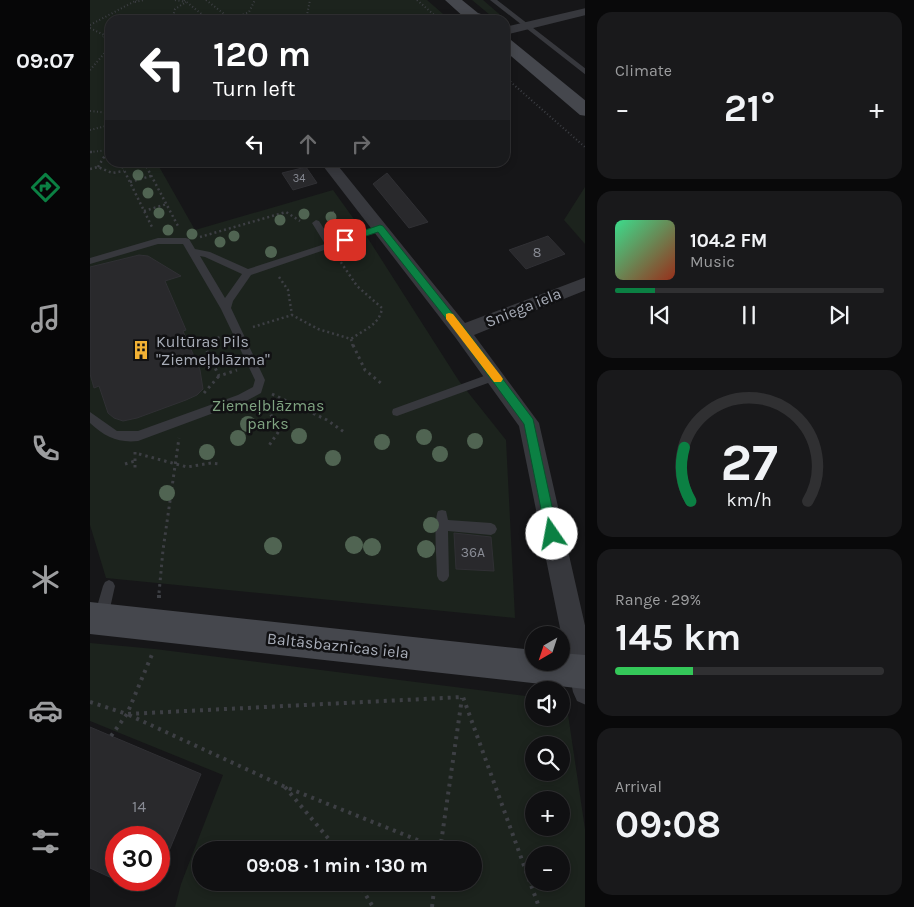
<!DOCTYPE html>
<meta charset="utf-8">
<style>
:root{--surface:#101012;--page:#19191b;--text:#f1f3f6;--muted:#9c9d9f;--line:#303032;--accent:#0b8043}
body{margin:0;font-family:Karla,sans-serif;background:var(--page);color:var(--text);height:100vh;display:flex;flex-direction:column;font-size:19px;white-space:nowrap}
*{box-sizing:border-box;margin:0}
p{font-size:16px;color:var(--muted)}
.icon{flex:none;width:28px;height:28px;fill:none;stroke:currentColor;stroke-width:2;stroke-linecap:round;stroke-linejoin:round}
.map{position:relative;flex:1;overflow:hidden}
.side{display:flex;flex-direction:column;gap:12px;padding:12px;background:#09090a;width:329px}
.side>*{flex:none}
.guide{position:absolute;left:15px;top:15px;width:405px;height:152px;border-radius:15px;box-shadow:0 2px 8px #0003,0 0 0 1px var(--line);background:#202124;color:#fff;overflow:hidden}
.needle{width:32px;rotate:219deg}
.buttons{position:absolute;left:435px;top:626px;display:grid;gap:10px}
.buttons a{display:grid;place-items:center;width:45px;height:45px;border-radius:50%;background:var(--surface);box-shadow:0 2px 8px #0003,0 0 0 1px var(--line);font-size:25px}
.speed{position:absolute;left:15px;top:826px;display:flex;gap:10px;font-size:25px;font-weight:700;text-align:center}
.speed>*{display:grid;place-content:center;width:65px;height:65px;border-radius:50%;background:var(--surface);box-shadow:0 2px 8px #0003,0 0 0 1px var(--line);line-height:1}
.speed .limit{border:8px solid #d22;background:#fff;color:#111}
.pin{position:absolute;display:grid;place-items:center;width:42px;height:42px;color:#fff;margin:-21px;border-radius:10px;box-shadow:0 2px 8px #0006}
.me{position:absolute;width:55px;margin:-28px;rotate:348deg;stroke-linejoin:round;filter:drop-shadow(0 0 4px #0008)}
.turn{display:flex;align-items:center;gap:18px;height:105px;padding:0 25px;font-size:22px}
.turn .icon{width:65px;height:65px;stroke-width:2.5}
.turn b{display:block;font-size:35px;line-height:42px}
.lanes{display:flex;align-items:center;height:48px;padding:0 25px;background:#0003;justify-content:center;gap:25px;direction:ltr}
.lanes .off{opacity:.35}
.big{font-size:38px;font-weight:700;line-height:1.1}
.side .card{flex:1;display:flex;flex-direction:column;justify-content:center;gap:8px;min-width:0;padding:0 18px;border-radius:15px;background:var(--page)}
.side .dial{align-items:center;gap:0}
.dial svg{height:130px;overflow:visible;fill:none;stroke:var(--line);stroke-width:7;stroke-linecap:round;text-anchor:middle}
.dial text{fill:var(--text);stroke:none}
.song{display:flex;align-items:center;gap:15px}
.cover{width:60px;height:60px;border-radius:8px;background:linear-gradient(135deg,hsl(150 70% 55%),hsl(10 70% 35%))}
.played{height:5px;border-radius:2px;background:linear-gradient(90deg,var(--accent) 15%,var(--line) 15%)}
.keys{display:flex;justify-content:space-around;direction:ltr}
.heat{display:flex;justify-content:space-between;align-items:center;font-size:28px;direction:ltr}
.charge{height:8px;border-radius:4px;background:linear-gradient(90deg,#34c759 29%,var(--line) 0)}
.trip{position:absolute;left:102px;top:841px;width:290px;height:50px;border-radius:25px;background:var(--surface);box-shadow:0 2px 8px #0003,0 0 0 1px var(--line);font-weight:700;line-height:50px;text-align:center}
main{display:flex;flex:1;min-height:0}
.dock{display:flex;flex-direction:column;width:90px;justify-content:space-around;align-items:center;background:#060607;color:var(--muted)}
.dock .icon{width:35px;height:35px}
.dock .active{color:var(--accent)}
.dock b{font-size:22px;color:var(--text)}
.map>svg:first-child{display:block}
.green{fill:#1c231d;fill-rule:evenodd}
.building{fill:#29292c;stroke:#303034}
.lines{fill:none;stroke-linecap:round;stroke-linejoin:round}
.path-far3{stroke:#3d3f44;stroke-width:2;stroke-dasharray:1 2.5;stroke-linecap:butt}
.path-far2{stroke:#3d3f44;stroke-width:2.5;stroke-dasharray:2 3;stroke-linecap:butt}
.path-far1{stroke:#3d3f44;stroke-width:3;stroke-dasharray:2.5 4;stroke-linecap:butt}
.path{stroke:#3d3f44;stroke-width:4;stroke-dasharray:3 5;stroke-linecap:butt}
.lane{fill:#37383d;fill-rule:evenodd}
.street{fill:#37383d;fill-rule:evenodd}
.secondary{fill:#45474d;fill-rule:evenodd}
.tree{fill:#506452}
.route{fill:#0b8043;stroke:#07532c}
.slow{fill:#f59e0b}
.labels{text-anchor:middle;stroke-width:5;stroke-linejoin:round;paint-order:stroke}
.far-number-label{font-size:11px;fill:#888b94}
.number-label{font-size:14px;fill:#888b94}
.street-label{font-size:16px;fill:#a8adb8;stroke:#111113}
.poi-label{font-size:16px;fill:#a8adb8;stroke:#111113;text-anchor:start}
.park-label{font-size:16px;fill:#7fa381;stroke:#111113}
.near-number-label{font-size:16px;fill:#888b94}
</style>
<main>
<nav class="dock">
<b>09:07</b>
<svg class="icon active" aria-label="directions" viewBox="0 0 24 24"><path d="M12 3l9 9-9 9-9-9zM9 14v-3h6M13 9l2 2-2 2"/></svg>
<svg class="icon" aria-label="music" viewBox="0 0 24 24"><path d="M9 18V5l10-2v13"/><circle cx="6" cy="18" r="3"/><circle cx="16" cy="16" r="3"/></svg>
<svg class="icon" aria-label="phone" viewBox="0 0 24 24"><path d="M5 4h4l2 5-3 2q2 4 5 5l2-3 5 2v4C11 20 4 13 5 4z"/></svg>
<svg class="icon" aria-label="climate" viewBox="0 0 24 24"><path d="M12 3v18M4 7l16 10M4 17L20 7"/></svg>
<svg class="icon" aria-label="car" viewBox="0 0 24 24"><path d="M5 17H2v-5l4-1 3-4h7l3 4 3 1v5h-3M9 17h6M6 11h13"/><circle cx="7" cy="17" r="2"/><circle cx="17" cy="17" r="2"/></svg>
<svg class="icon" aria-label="filters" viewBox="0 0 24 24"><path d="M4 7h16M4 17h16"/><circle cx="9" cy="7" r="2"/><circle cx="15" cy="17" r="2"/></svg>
</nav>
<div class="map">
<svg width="496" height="907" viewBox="0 0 496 907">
<rect width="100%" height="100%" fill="#161618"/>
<!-- green -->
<path class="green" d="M0 0H337L360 20H20V162L67 163 105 230 243 190 279 240 369 381 416 440 425 618 16 578 0 525Z
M382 0H393L415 19 406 20Z
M495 187H496L495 244 474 220Z
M0 643 65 649 444 697V718H471V701H476L495 829V907H85L91 884 133 775 0 721ZM444 745H471V772H444ZM444 800H471V828H444ZM111 850H384V882H111ZM444 855H471V882H444Z"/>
<!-- building -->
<path class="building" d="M216 167 227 183 203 190 192 173Z
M297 173 338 222 319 228 283 184Z
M458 236 475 254 436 269 419 250Z
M49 255 58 256 91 276 75 281 96 330 93 331 110 370 113 389 107 395 96 400 47 418 33 421 24 418 18 413 9 386 4 388 0 374V267Z
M364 533 401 537 404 571 366 569Z
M0 727 111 774 69 875V838H26V880L0 868Z"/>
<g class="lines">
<!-- path-far3 -->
<path class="path-far3" d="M85 0 96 2
M94 0 119 20
M116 0 142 20
M327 0 350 20
M45 2 54 0
M82 20 85 9 96 2
M140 20 159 12 165 0
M216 20 220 0
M0 25 47 0
M0 28 14 35 13 37
M14 35 20 34
M0 70 19 48
M415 77 496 148
M0 111 20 113
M0 130 20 125
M0 152 19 150
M16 153 18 150"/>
<!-- path-far2 -->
<path class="path-far2" d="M0 152H5
M30 162 62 227
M54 162 88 226
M8 167 17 152
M0 169 8 167 22 173 34 171
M40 182 61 176
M54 211 77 204
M238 214 244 212
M110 237 196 212 210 221
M248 258 267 286 292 308C290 325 273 330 261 339
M189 277 198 290 202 315
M163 327 202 315 228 329 261 339 263 347
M115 347 113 343 130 337"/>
<!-- path-far1 -->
<path class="path-far1" d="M114 345 129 376 147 370
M263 345 275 370 292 384
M114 393 129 376
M182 394 237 420 254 432
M175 403 189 431 178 447
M45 452V471
M49 454 97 467 121 463 131 464
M35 464 45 461
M69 593 73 550 89 438"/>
<!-- path -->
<path class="path" d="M69 598V592
M0 702 37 714 373 697 449 907
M39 715 193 786 350 849
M21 736 37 714 63 652
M195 787 248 850
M350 850 372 698
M268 882 283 907
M342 907 345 882"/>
<!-- lane -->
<path class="lane" d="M400 0H407L496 69V75Z
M226 220 229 221 242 241 290 225 294 228 293 230 161 275 143 301 141 308 175 380 171 393 156 401 48 441C28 443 15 437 0 423V412L27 431H48L148 395 163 387 165 380 131 309 93 244H68L0 264V258L68 238H96L99 239 105 249 120 252 158 269 235 244 222 223ZM110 256 115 257 152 274 135 298Z
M405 372 410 376 409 379 307 416 303 415 302 412 303 409Z
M352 510 356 511 358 520 401 523 405 525 407 529 405 533 401 535 358 531 359 576 357 580 353 582 349 580 347 576C347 562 343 522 348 511Z
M19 580 23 582 25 586 18 617 16 622 11 624 6 622 4 617 13 586 15 582Z"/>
<!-- street -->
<path class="street" d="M496 8V15L415 35V27Z
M230 162H245L375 323 496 277V290L384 335 449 423 496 630V705L487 701 483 692 429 426 365 337Z"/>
<!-- secondary -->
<path class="secondary" d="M355 0H372L388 13 400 17 402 20 376 19Z
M415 38 421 40 496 101V116L490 115 415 51Z
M0 602 444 650V662H471V653L496 655V689L0 634Z"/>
</g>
<!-- trees -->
<g class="tree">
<circle cx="48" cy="175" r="5.5"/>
<circle cx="58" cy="193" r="5.5"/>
<circle cx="69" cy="213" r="5.5"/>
<circle cx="214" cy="214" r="5.5"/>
<circle cx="241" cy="217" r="5.5"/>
<circle cx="190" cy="220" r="5.5"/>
<circle cx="78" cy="230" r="5.5"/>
<circle cx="102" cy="234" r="5.5"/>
<circle cx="144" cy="236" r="5.5"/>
<circle cx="130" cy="242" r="5.5"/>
<circle cx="181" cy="252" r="6"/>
<circle cx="270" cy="253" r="6"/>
<circle cx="158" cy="424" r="8"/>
<circle cx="209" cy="436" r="8"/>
<circle cx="334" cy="437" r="8"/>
<circle cx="148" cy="438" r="8"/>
<circle cx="385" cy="441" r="8"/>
<circle cx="292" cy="442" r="8"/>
<circle cx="117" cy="452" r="8"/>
<circle cx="350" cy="454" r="8"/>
<circle cx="243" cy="458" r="8"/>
<circle cx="77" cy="493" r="8"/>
<circle cx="341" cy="525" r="8"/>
<circle cx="264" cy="545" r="9"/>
<circle cx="183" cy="546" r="9"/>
<circle cx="282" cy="547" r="9"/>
<circle cx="336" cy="549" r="9"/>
</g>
<!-- route -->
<path class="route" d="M290 225 293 226 375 329 443 419 468 534 466 538 462 539 458 538 456 534 434 424 368 334 288 232 255 243 250 240 252 238Z"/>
<!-- slow -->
<path class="slow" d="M359 313 363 314 411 376 413 379 411 382H404L356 319V314Z"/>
<!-- icons -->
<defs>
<g id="building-bare" transform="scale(1.5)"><path d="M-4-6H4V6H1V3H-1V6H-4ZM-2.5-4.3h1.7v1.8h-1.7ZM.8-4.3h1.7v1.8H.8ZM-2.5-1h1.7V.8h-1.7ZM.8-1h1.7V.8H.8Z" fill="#f2b134" stroke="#111113" stroke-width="2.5" paint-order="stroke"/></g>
</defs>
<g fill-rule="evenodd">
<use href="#building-bare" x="51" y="350"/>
</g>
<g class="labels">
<!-- far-number labels -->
<g class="far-number-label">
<text x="209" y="182">34</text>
</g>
<!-- number labels -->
<g class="number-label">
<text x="447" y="257">8</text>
<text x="383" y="557">36A</text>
</g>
<!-- street labels -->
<g class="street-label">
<text transform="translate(433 307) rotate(-22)" y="6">Sniega iela</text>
<text transform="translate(248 645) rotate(6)" y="6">Baltāsbaznīcas iela</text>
</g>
<!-- poi labels -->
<g class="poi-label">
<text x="66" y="347">Kultūras Pils<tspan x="66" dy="18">"Ziemeļblāzma"</tspan></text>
</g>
<!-- park labels -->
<g class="park-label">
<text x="178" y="411">Ziemeļblāzmas<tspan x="178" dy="18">parks</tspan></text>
</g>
<!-- near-number labels -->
<g class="near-number-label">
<text x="49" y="812">14</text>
</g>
</g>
</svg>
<div class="buttons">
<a><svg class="needle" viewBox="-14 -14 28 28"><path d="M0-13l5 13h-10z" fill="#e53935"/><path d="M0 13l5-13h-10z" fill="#9c9d9f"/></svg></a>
<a><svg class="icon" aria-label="sound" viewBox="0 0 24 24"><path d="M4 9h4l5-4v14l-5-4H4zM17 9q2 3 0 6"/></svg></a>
<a><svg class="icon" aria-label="search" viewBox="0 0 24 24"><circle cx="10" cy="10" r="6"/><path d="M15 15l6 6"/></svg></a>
<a>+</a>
<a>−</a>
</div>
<div class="speed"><div class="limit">30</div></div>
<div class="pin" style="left:255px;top:240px;background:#d93025"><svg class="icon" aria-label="arrive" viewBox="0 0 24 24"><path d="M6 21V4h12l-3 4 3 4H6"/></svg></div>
<svg class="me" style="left:462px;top:534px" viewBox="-20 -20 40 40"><circle r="19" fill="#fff"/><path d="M0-13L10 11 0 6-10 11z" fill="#0b8043"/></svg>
<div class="trip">09:08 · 1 min · 130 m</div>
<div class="guide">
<div class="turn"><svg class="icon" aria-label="left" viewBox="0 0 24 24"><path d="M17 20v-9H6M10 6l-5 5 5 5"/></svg><div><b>120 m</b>Turn left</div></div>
<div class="lanes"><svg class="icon" aria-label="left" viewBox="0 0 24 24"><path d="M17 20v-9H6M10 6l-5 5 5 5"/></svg><svg class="icon off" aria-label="ahead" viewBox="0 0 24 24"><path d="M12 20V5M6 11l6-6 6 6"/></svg><svg class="icon off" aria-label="right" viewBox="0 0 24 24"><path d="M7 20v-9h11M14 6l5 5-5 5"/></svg></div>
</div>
</div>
<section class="side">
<div class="card"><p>Climate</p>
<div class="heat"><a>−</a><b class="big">21°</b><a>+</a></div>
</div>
<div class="card">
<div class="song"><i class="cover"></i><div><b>104.2 FM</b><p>Music</p></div></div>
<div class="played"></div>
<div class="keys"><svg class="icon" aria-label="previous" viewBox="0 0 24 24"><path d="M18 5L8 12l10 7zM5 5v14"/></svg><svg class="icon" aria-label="pause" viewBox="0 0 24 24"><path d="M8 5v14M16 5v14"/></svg><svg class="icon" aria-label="next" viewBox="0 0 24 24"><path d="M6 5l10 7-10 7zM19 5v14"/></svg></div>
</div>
<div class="card dial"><svg viewBox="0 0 100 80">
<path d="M14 69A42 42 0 1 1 86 69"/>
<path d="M14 69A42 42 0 0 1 10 36" stroke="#0b8043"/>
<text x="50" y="56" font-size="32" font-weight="700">27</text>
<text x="50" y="72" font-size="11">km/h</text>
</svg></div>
<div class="card"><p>Range · 29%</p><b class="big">145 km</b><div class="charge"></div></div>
<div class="card"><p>Arrival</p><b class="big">09:08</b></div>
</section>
</main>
